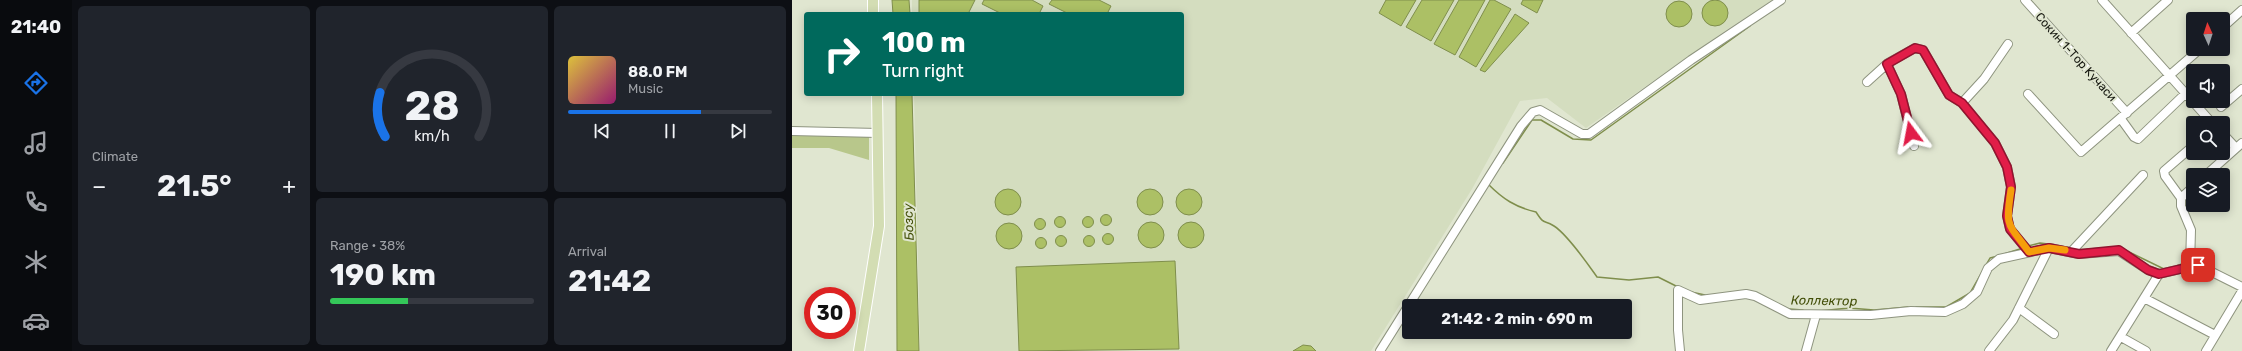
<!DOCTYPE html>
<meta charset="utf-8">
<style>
:root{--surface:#171b24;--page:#20242c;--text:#f1f3f6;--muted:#9ea1a6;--line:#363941;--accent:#1a73e8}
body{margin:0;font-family:Rubik,sans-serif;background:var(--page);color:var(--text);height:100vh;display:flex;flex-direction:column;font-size:15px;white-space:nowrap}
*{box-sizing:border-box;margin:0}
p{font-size:13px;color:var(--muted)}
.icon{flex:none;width:22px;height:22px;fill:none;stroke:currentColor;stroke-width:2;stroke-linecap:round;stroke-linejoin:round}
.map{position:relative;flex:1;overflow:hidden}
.side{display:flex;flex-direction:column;gap:6px;padding:6px;background:#0d0f14;width:720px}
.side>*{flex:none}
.top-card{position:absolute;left:12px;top:12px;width:380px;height:84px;border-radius:4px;box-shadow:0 2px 10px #0003;background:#00695c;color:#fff;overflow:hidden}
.needle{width:26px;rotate:357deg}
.buttons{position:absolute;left:1394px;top:12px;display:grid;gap:8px}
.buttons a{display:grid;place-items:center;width:44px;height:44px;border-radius:4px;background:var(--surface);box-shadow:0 2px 10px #0003;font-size:20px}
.speed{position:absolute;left:12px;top:287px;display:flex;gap:8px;font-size:20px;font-weight:700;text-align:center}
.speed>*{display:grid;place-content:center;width:52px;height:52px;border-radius:50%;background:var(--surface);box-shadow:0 2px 10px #0003;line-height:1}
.speed .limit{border:6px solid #d22;background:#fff;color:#111}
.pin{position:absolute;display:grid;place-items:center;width:34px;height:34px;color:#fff;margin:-17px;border-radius:8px;box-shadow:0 2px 6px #0006}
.me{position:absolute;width:44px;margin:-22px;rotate:347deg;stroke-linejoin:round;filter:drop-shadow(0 0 3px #0008)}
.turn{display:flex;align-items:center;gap:14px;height:84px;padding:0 12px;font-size:18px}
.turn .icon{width:52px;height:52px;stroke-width:2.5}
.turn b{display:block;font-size:28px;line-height:34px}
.big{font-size:30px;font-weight:700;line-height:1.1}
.side .widget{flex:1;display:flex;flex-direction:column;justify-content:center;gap:6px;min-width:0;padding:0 14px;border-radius:6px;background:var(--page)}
.side .dial{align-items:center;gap:0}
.dial svg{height:104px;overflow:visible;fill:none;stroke:var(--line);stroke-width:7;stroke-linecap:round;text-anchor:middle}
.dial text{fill:var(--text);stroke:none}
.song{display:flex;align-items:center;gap:12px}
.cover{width:48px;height:48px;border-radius:6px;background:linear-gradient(135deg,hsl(50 70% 55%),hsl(320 70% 35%))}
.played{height:4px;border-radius:2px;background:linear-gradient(90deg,var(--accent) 65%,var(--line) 65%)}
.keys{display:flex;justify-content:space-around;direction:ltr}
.heat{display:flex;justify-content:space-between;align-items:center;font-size:22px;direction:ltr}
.charge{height:6px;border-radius:3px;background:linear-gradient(90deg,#34c759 38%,var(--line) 0)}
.side .tiles{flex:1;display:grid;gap:6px;grid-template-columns:repeat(3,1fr)}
.widget:first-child{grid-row:span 2}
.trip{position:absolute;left:610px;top:299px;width:230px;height:40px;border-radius:4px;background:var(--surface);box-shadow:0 2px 10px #0003;font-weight:700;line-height:40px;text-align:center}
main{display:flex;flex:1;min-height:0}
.tab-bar{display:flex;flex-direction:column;width:72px;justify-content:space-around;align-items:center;background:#090b0e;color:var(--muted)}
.tab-bar .icon{width:28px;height:28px}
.tab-bar .active{color:var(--accent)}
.tab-bar b{font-size:18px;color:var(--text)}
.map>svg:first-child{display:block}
.built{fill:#d4ddbf}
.green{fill:#b8c78b}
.water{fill:#acc065;stroke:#7f8e4c}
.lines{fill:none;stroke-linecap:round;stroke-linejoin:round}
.stream{stroke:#7f8e4c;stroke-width:1.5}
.minor-casing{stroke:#8e947f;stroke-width:10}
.major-casing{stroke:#fff;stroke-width:12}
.minor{stroke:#fff;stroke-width:8}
.major{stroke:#d3ddb3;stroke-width:10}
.route-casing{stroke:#92132f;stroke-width:10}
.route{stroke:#e11d48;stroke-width:7}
.slow{stroke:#f59e0b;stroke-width:7}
.labels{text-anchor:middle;stroke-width:4;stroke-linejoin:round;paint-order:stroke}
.street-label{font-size:12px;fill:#171911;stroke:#e0e6d0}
.water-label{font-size:13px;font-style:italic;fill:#434f09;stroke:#e0e6d0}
</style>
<main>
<nav class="tab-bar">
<b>21:40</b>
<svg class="icon active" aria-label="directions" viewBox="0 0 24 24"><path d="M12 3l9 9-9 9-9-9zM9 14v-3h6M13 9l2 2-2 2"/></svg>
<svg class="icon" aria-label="music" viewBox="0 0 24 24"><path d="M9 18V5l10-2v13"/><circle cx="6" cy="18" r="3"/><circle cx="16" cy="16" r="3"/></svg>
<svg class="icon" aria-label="phone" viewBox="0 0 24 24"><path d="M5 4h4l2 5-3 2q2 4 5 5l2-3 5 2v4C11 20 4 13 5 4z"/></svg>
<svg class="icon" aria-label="climate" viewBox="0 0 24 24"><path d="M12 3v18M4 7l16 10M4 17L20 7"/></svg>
<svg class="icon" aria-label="car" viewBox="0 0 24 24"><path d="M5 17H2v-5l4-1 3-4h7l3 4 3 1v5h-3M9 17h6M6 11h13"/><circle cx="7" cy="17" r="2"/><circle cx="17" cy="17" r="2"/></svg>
</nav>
<section class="side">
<div class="tiles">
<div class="widget"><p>Climate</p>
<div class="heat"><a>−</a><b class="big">21.5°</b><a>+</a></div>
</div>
<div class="widget dial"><svg viewBox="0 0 100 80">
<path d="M14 69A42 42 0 1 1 86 69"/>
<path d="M14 69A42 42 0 0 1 10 35" stroke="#1a73e8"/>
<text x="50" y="56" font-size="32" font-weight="700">28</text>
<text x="50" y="72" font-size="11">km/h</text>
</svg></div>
<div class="widget">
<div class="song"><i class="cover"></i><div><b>88.0 FM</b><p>Music</p></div></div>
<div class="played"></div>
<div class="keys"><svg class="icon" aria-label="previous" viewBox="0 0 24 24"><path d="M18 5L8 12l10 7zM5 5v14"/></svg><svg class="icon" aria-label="pause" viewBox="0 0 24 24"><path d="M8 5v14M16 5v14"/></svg><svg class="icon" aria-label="next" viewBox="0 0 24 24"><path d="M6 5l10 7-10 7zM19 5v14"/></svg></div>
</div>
<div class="widget"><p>Range · 38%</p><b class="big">190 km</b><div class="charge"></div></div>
<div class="widget"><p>Arrival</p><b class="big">21:42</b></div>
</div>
</section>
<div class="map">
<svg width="1450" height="351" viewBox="0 0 1450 351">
<rect width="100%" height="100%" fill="#e0e6d0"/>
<!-- built -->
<path class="built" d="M120 0H980L930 33 794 128 755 98 728 101 680 189 579 351H128L122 94H390V14H120Z"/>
<!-- green -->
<path class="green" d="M0 135 77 136V160L37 148H0Z"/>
<!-- water -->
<path class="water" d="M910 13a13 13 0 1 1 26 0a13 13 0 1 1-26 0Z
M100 0H117L118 14H101Z
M127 0H183L176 14H127Z
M192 0H240L251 6 247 14H210L190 4Z
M260 0H307L319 6 315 14H277L257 4Z
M594 0H624L609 26 587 13Z
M630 0H662L639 41 614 27Z
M667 0H693L663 55 642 44Z
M698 0H702L719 9 684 67 667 57Z
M731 0H751L745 13 729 4Z
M874 14a13 13 0 1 1 26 0a13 13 0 1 1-26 0Z
M723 14 737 23 693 72 688 70Z
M104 94H120L127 351H105Z
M345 202a13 13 0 1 1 26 0a13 13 0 1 1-26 0Z
M203 202a13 13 0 1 1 26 0a13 13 0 1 1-26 0Z
M384 202a13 13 0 1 1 26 0a13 13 0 1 1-26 0Z
M308.5 220a5.5 5.5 0 1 1 11 0a5.5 5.5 0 1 1-11 0Z
M290.5 222a5.5 5.5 0 1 1 11 0a5.5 5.5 0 1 1-11 0Z
M262.5 222a5.5 5.5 0 1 1 11 0a5.5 5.5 0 1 1-11 0Z
M242.5 224a5.5 5.5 0 1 1 11 0a5.5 5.5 0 1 1-11 0Z
M386 235a13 13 0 1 1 26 0a13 13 0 1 1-26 0Z
M346 235a13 13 0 1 1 26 0a13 13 0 1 1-26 0Z
M204 236a13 13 0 1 1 26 0a13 13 0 1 1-26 0Z
M310.5 239a5.5 5.5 0 1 1 11 0a5.5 5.5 0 1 1-11 0Z
M263.5 241a5.5 5.5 0 1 1 11 0a5.5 5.5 0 1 1-11 0Z
M291.5 241a5.5 5.5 0 1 1 11 0a5.5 5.5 0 1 1-11 0Z
M243.5 243a5.5 5.5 0 1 1 11 0a5.5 5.5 0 1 1-11 0Z
M383 261 387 349 227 351 224 267Z
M511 345 519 346 524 351H501Z"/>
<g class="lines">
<!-- stream -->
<path class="stream" d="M711 163 740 120H749L781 139 799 140 958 26
M696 184C711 199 723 207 744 212 753 226 751 219 762 226 776 235 795 263 805 277L837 280 866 277 886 287
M1236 246 1248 243 1256 244
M1268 246 1278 248
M1329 248 1372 269
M1295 249 1323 248
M1212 254 1231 248
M1382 267 1395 262
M899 292 913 295
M1124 307H1154L1178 293 1198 258 1206 256
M997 309 1011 310
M1027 311 1057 308 1082 310 1116 307"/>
<!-- minor casing -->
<g class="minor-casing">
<path id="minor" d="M1233 0 1335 113
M1310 0 1420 123
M1431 27 1450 10
M1339 33 1376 0
M1095 64 1109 94 1122 146
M1075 82 1096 63 1123 48 1131 50 1157 95 1170 103 1203 143 1215 167 1219 187 1215 216 1218 229 1237 252
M1236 94 1289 152 1408 49
M1170 103 1192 79 1216 44
M1429 107 1450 89
M1329 119 1342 137 1346 139 1393 94
M0 131 86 133
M1431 134 1444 148
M1414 175 1450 143
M1389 198 1373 176 1372 171 1401 146
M1279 252 1351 175
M1398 266 1399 230 1389 206V198L1401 187
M1352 298 1423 335
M1227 308 1262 334
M1329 337 1354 351
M588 351 729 126 741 112 748 110 790 134H797L899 60 989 0
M888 351 886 330V290L908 300 954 294 963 296 998 314 1079 315 1119 311 1153 312 1171 304 1185 292 1196 268 1207 259 1257 248 1287 254 1327 251 1356 270 1367 274 1406 265 1450 287
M1014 351 1024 315
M1197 351 1221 320 1257 248
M1319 351 1367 274
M1414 351 1450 291"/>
</g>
<!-- major casing -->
<g class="major-casing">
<path id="major" d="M81 0V14
M67 351 87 226 85 94"/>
</g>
<!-- minor -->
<use href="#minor" class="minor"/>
<!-- major -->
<use href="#major" class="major"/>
</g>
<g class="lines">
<!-- route casing -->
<g class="route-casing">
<path id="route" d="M1119 133 1109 94 1095 64 1123 48 1131 50 1157 95 1170 103 1203 143 1215 167 1219 187 1215 216 1218 229 1237 252 1257 248 1287 254 1327 250 1356 270 1367 274 1406 265"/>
</g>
<!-- route -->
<use href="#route" class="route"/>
<!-- slow -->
<path class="slow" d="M1219 190C1213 228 1216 223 1237 252L1257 248 1273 250"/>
</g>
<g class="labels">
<!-- street labels -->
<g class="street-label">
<text transform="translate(1284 57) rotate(48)" y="4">Сокин 1-Тор Kучаси</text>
</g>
<!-- water labels -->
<g class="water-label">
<text transform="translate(116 222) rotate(-92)" y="5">Бозсу</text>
<text transform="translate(1032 300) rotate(1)" y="5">Коллектор</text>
</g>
</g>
</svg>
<div class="buttons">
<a><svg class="needle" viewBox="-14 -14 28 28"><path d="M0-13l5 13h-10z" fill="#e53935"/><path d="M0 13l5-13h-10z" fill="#9ea1a6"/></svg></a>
<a><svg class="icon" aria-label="sound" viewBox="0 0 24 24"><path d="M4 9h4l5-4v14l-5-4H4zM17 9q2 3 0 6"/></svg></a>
<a><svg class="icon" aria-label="search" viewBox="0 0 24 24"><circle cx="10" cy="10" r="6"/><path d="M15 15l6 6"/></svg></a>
<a><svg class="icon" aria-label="layers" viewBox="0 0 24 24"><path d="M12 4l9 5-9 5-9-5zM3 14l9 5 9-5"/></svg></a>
</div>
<div class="speed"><div class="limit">30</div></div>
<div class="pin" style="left:1406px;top:265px;background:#d93025"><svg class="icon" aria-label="arrive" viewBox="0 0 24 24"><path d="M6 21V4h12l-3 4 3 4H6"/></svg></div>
<svg class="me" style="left:1119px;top:133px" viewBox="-20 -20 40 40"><path d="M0-17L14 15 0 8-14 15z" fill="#e11d48" stroke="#fff" stroke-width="4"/></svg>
<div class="trip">21:42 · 2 min · 690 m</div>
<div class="top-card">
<div class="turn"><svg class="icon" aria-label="right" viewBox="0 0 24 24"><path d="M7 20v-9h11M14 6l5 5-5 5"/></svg><div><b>100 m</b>Turn right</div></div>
</div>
</div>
</main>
